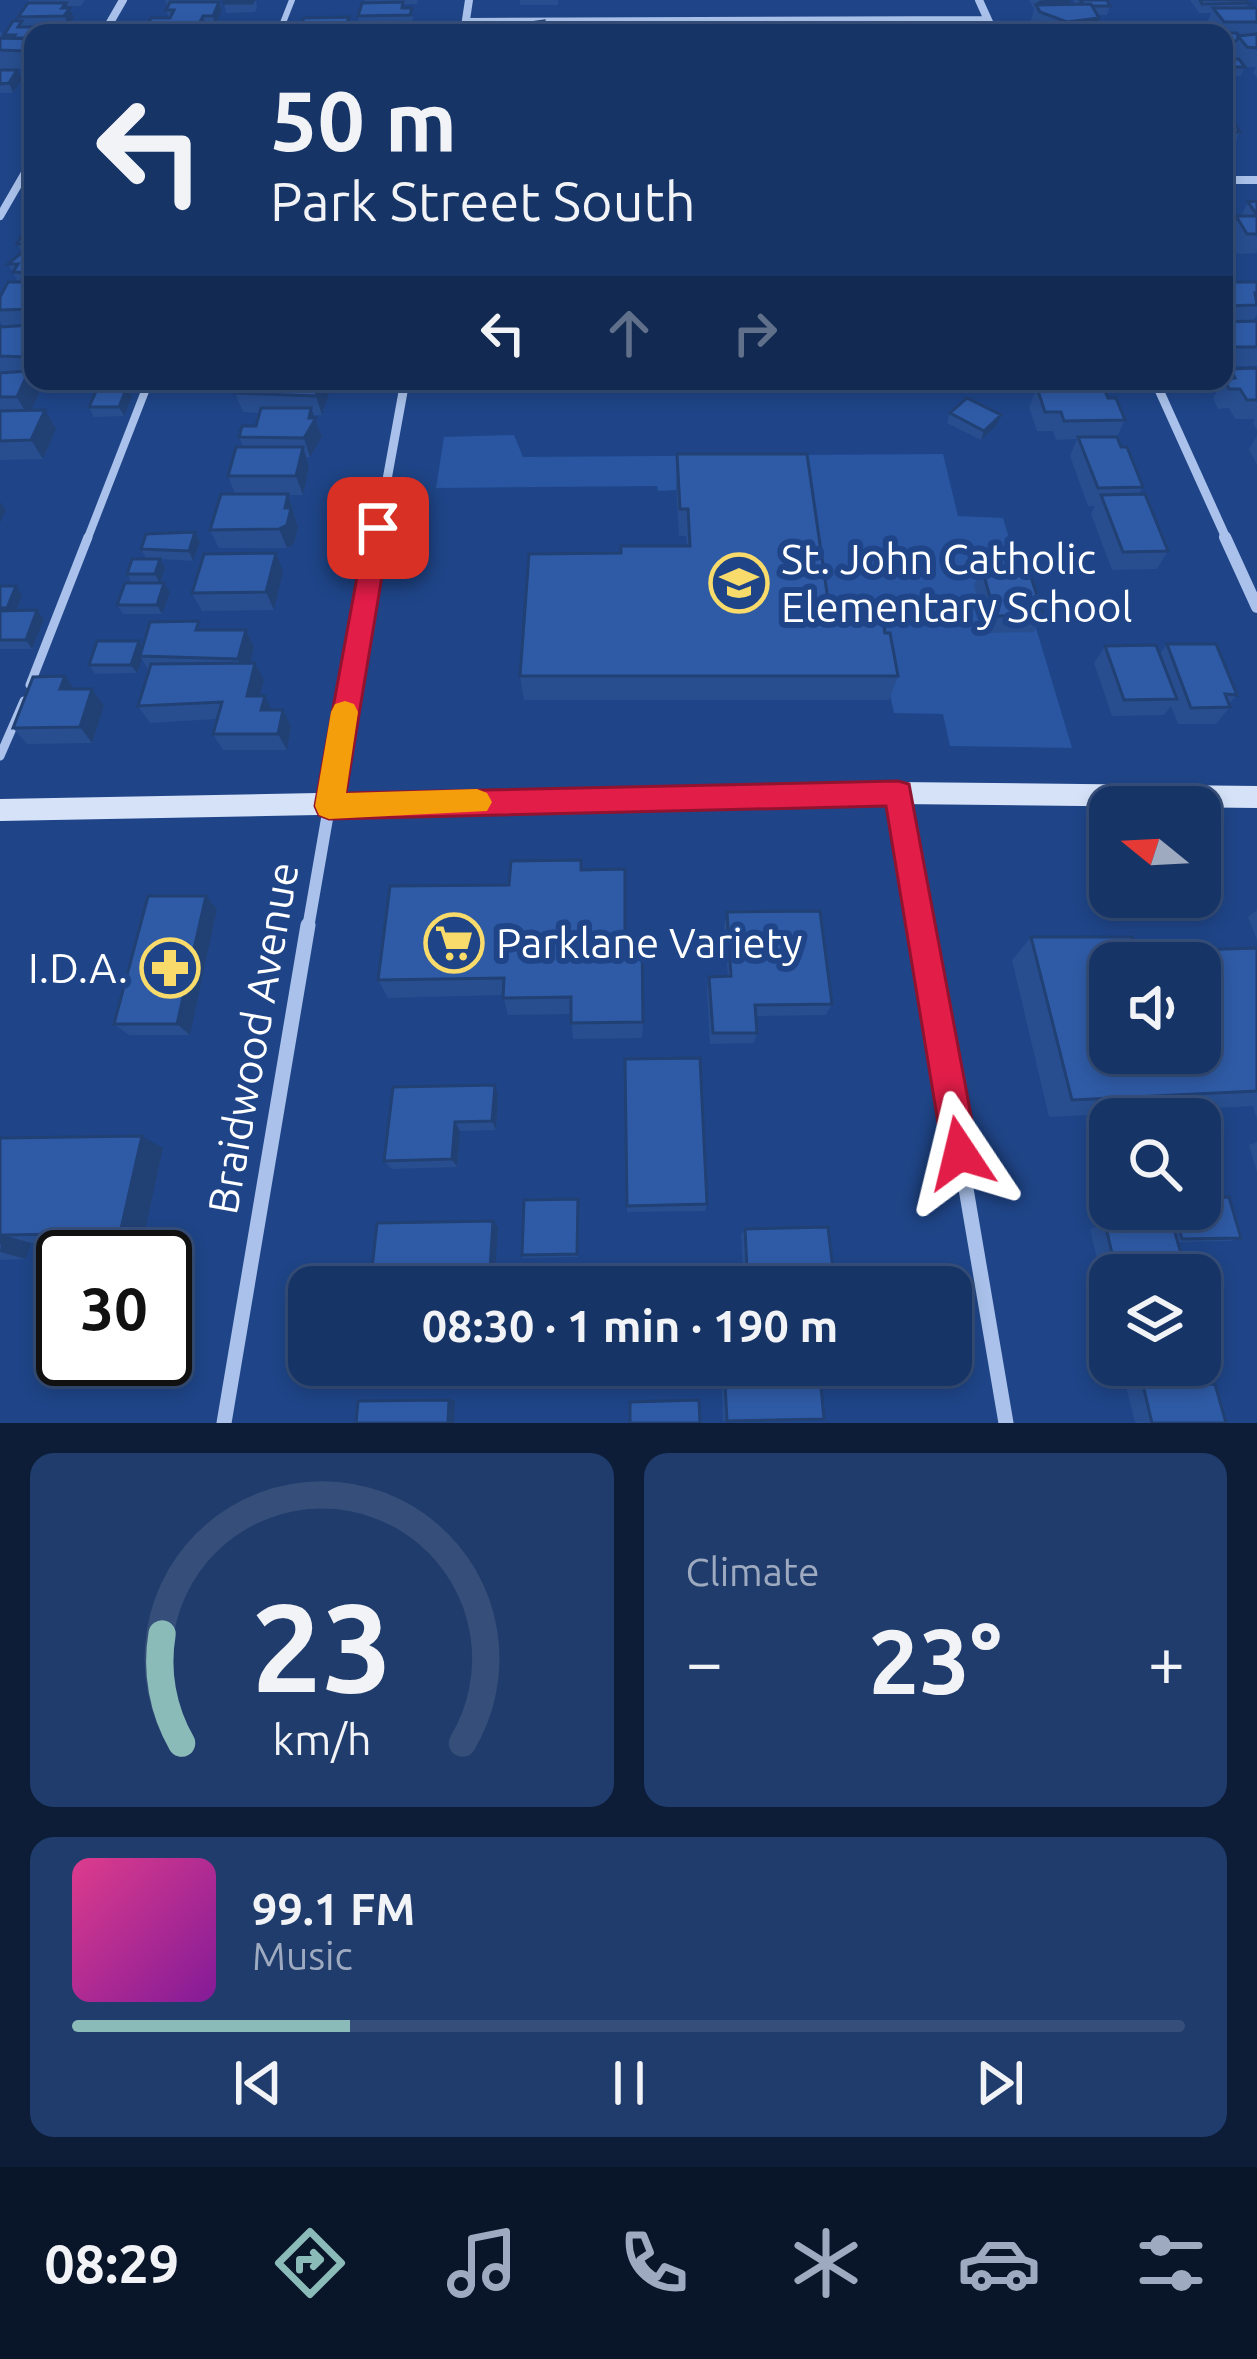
<!DOCTYPE html>
<meta charset="utf-8">
<style>
:root{--surface:#173466;--page:#203c6c;--text:#f1f3f6;--muted:#9eaabf;--line:#364f7a;--accent:#8bbbb9}
body{margin:0;font-family:Ubuntu,sans-serif;background:var(--page);color:var(--text);height:100vh;display:flex;flex-direction:column;font-size:45px;white-space:nowrap}
*{box-sizing:border-box;margin:0}
p{font-size:39px;color:var(--muted)}
.icon{flex:none;width:66px;height:66px;fill:none;stroke:currentColor;stroke-width:2;stroke-linecap:round;stroke-linejoin:round}
.map{position:relative;height:1423px;overflow:hidden}
.drawer{display:flex;flex-direction:column;gap:30px;padding:30px;background:#0d1d38;flex:1}
.drawer>*{flex:none}
.banner{position:absolute;left:24px;top:24px;width:1209px;height:366px;border-radius:24px;box-shadow:0 6px 18px #0003,0 0 0 3px var(--line);background:#173466;color:var(--text);overflow:hidden}
.needle{width:78px;rotate:288deg}
.tools{position:absolute;left:1089px;top:786px;display:grid;gap:24px}
.tools a{display:grid;place-items:center;width:132px;height:132px;border-radius:24px;background:var(--surface);box-shadow:0 6px 18px #0003,0 0 0 3px var(--line);font-size:60px}
.speed{position:absolute;left:36px;top:1230px;display:flex;gap:24px;font-size:60px;font-weight:700;text-align:center}
.speed>*{display:grid;place-content:center;width:156px;height:156px;border-radius:50%;background:var(--surface);box-shadow:0 6px 18px #0003,0 0 0 3px var(--line);line-height:1}
.speed .limit{border:6px solid #111;border-radius:18px;background:#fff;color:#111}
.pin{position:absolute;display:grid;place-items:center;width:102px;height:102px;color:#fff;margin:-51px;border-radius:24px;box-shadow:0 6px 18px #0006}
.me{position:absolute;width:132px;margin:-66px;rotate:350deg;stroke-linejoin:round;filter:drop-shadow(0 0 9px #0008)}
.turn{display:flex;align-items:center;gap:42px;height:252px;padding:0 48px;font-size:54px}
.turn .icon{width:156px;height:156px;stroke-width:2.5}
.turn b{display:block;font-size:84px;line-height:102px}
.lanes{display:flex;align-items:center;height:114px;padding:0 48px;background:#0003;justify-content:center;gap:60px;direction:ltr}
.lanes .off{opacity:.35}
.big{font-size:90px;font-weight:700;line-height:1.1}
.drawer .widget{flex:1;display:flex;flex-direction:column;justify-content:center;gap:18px;min-width:0;padding:0 42px;border-radius:24px;background:var(--page)}
.drawer .dial{align-items:center;gap:0}
.dial svg{height:312px;overflow:visible;fill:none;stroke:var(--line);stroke-width:7;stroke-linecap:round;text-anchor:middle}
.dial text{fill:var(--text);stroke:none}
.song{display:flex;align-items:center;gap:36px}
.cover{width:144px;height:144px;border-radius:18px;background:linear-gradient(135deg,hsl(330 70% 55%),hsl(290 70% 35%))}
.played{height:12px;border-radius:6px;background:linear-gradient(90deg,var(--accent) 25%,var(--line) 25%)}
.keys{display:flex;justify-content:space-around;direction:ltr}
.heat{display:flex;justify-content:space-between;align-items:center;font-size:66px;direction:ltr}
.drawer .tiles{flex:1;display:grid;gap:30px;grid-template-columns:1fr 1fr}
.widget:last-child{grid-column:span 2}
.trip{position:absolute;left:288px;top:1266px;width:684px;height:120px;border-radius:24px;background:var(--surface);box-shadow:0 6px 18px #0003,0 0 0 3px var(--line);font-weight:700;line-height:120px;text-align:center}
.menu{display:flex;height:192px;justify-content:space-around;align-items:center;background:#091529;color:var(--muted)}
.menu .icon{width:84px;height:84px}
.menu .current{color:var(--accent)}
.menu b{font-size:54px;color:var(--text)}
.map>svg:first-child{display:block}
.green{fill:#2955a1}
.lines{fill:none;stroke-linecap:round;stroke-linejoin:round}
.lane-far2{stroke:#aac2eb;stroke-width:6}
.lane-far1{stroke:#aac2eb;stroke-width:8}
.lane{stroke:#aac2eb;stroke-width:9}
.street-far3{stroke:#aac2eb;stroke-width:8}
.street-far2{stroke:#aac2eb;stroke-width:9}
.street-far1{stroke:#aac2eb;stroke-width:12}
.street{stroke:#aac2eb;stroke-width:15}
.secondary{fill:#d5e2f8;fill-rule:evenodd}
.wall{fill:#284e8f}
.shaded-wall{fill:#214074}
.building{fill:#2f5ba6;stroke:#214074;stroke-width:3;fill-rule:evenodd}
.route{fill:#e11d48;stroke:#92132f;stroke-width:3}
.slow{fill:#f59e0b}
.labels{text-anchor:middle;stroke-width:12;stroke-linejoin:round;paint-order:stroke}
.poi-label{font-size:42px;fill:#fff;stroke:#1f4588;text-anchor:start}
.street-label{font-size:42px;fill:#fff;stroke:#1f4588}
</style>
<div class="map">
<svg width="1257" height="1423" viewBox="0 0 1257 1423">
<rect width="100%" height="100%" fill="#1f4588"/>
<!-- green -->
<path class="green" d="M514 435 523 457 943 454 958 516 1003 518 1072 748 950 746 943 714 894 713 882 659 823 632 676 483V490L658 491 657 486 436 488 444 437Z"/>
<g class="lines">
<!-- lane-far2 -->
<path class="lane-far2" d="M279 33 292 0"/>
<!-- lane-far1 -->
<path class="lane-far1" d="M87 540 149 381"/>
<!-- lane -->
<path class="lane" d="M30 685 88 537
M0 756 24 701"/>
<!-- street-far3 -->
<path class="street-far3" d="M979 0 994 33
M466 22 988 20
M104 33 123 0
M464 33 469 0
M1224 180H1257
M0 216 33 159"/>
<!-- street-far2 -->
<path class="street-far2" d="M1155 381 1227 540
M376 540 405 381"/>
<!-- street-far1 -->
<path class="street-far1" d="M1225 537 1257 607
M898 793 921 928
M308 928 376 537"/>
<!-- street -->
<path class="street" d="M921 925 1006 1423
M224 1423 308 925"/>
<!-- secondary -->
<path class="secondary" d="M898 782 1257 786V808L898 804 0 821V799Z"/>
</g>
<!-- wall -->
<path class="wall" d="M27 0H85L81 6H67L74 17 68 26H24L57 27 59 33H33V69H0V31L6 38 4 35 20 21 18 17 31 3Z
M165 0H220L222 11 215 25 149 30 147 26 169 18 166 10 169 5H167Z
M225 0H256L257 6 255 12 226 13 224 3Z
M365 0H418L417 4H404V8L413 17 412 25H359L358 16Z
M501 0H558V5H520V0Z
M1029 0H1071L1070 4H1074V0H1107L1110 6 1107 15H1098L1094 33H1042L1034 30 1030 23 1034 9Z
M1190 0H1245L1249 3 1246 8H1257V78L1253 73 1256 67H1245L1241 76H1224V59H1234L1230 54 1232 51H1224V33H1211L1206 26 1211 13H1199Z
M349 17 351 26 349 33H303L301 25Z
M0 70 22 79 13 93H0Z
M1224 108 1240 132 1231 151H1224Z
M1257 201V253L1237 254 1226 235 1236 216H1241L1248 202Z
M33 228 32 376 40 391 31 410 56 429 43 459 0 460V327H3L0 321V297L18 282 8 264 22 253 17 244Z
M1224 282H1257V314L1253 321H1257V366H1224Z
M1257 368V431L1253 423 1255 419H1235L1229 408 1218 409 1213 398 1230 369Z
M333 381 322 415H314L322 437 310 457H307L309 466 303 495H289L298 527 294 544 287 548H219L210 530 235 494 228 476 243 447 239 437 256 426 260 413 243 412 235 393Z
M1005 381 1101 382 1108 398 1125 420 1117 437 1143 487 1139 494 1168 551 1157 569 1112 570 1091 514 1095 506H1088L1070 456 1077 439 1056 440 1053 431H1037L1029 407 1037 388 1040 386H1007Z
M132 397 124 416 94 417 89 407Z
M950 413 1001 415 997 425 981 440 947 423Z
M1257 436V465L1249 449Z
M677 454 829 607 873 613 885 633 898 676 889 700H524L520 676 621 553 687 546 686 536H679L676 482Z
M195 532 200 542 193 561 146 558 141 549Z
M160 559 165 568 161 583H164L170 592 162 614H123L117 605 132 583 127 574Z
M982 568 1043 615 1034 632 987 633 974 586Z
M283 572 274 610 202 611 192 593Z
M0 586H16L22 595 17 610H37L44 619 32 649H0Z
M203 630H246L254 647 250 663 264 680 260 696 272 710 291 726 287 750H223L213 734 217 719 150 723 138 706 149 671 142 659 137 673 95 674 89 665 143 646Z
M1167 644 1237 695 1229 704 1230 707 1216 724H1178L1171 706 1164 715 1112 716 1094 663 1105 646 1160 654Z
M65 676 74 689H92L104 706 92 743 27 744 13 728Z
M581 860 582 870 625 940 643 1022 642 1038 573 1039 571 1014 508 1015 503 995 388 998 378 980 509 885Z
M206 896 217 909 190 1035H129L114 1024Z
M1257 910V940L1248 917Z
M727 912 832 1004 826 1015 756 1016 757 1033 754 1043 710 1044 707 989 709 977H728L724 926Z
M1031 937 1136 952 1257 948V1119L1253 1106 1049 1117 1012 960Z
M625 1059 707 1204 705 1211 627 1212Z
M498 1095 496 1130 460 1131 457 1167 392 1169 384 1161Z
M0 1138 163 1148 143 1241 31 1243 26 1259 0 1260Z
M1257 1142V1172L1249 1145Z
M578 1199V1257L523 1258 522 1255Z
M1164 1209H1200L1241 1238 1231 1241 1178 1242 1187 1275H1110L1109 1310 1090 1229 1105 1223 1168 1222Z
M745 1229 835 1287H744L741 1235Z
M721 1365H819L824 1419 723 1421Z
M1143 1385 1226 1423H1135L1126 1386Z"/>
<!-- shaded-wall -->
<path class="shaded-wall" d="M1045 0H1071L1070 5 1036 6 1038 1Z
M219 2 222 11 215 25 213 16Z
M66 3 74 17 68 26 62 8Z
M203 16 206 25 203 33H196Z
M1099 18 1094 33H1064L1067 22Z
M33 44V68L25 51Z
M17 70 22 79 13 93 9 83Z
M29 371 40 391 28 417 17 397Z
M321 381H333L322 415 316 396Z
M127 387 132 397 124 416 119 407Z
M311 408 322 437 310 457 304 438Z
M45 410 56 429 43 459 31 440Z
M1001 415 997 425 981 440 984 431Z
M303 447 309 466 303 495 296 476Z
M288 494 298 527 294 544 287 548 279 529Z
M0 502 6 510 0 523Z
M195 532 200 542 193 561 189 551Z
M276 553 283 572 274 610 266 592Z
M160 559 165 568 160 584 155 574Z
M164 583 170 592 162 614 157 605Z
M16 586 22 595 14 617 7 608Z
M37 610 44 619 32 649 26 640Z
M246 630 254 647 247 676 238 659Z
M139 641 145 650 140 656 142 659 137 673 131 665Z
M255 663 264 680 256 713 247 696Z
M65 676 77 693 60 689Z
M92 689 104 706 92 743 80 727Z
M265 696 273 713 261 710Z
M283 710 291 726 287 750 278 734Z
M206 896 217 909 190 1035 177 1024Z
M495 1085 498 1095 496 1130 492 1121Z
M455 1122 460 1131 457 1167 452 1159Z
M142 1136 163 1148 143 1241 120 1233Z
M493 1221 498 1227 494 1287H489Z
M3 1235 31 1243 26 1259 0 1252Z
M459 1365H465L464 1385 458 1384Z
M449 1400H455L454 1423H448Z"/>
<!-- building -->
<path class="building" d="M225 0H254L252 3H224Z
M1080 0H1107L1110 6H1092L1091 4H1083Z
M1200 0H1245L1249 3 1202 4Z
M170 2H219L213 16H203L196 30H153L156 26H147L151 18H170L174 10H166Z
M403 2 402 8H412L410 15 358 16 362 3Z
M28 3H66L62 8H70L64 16 18 17Z
M1091 4 1099 18 1067 22 1040 12 1036 5Z
M1213 8H1257V22H1224Z
M349 17 347 24 301 25 304 18Z
M13 21H22L18 27H57L53 33H33V38H12L15 35H4Z
M544 21 543 33H514V25Z
M600 24H625L623 33H576L600 32Z
M407 25 404 33H350L351 28Z
M718 25 720 33H631V30Z
M137 30H202L201 33H135Z
M202 30H227L226 33H203Z
M1224 33H1237L1239 36 1236 41 1224 42Z
M1257 34V48L1247 47 1238 36Z
M0 38 33 39V44L25 51 0 50Z
M1224 59H1239L1245 67H1224Z
M0 70H17L9 83 0 84Z
M1224 108 1240 132H1224Z
M1257 201V215L1248 202Z
M1236 216H1257V234H1247Z
M26 228H33V244H17Z
M26 249H33V273L13 272 18 264H8Z
M8 282H33V309L0 310V297Z
M1224 282H1257V293H1255L1257 305 1224 306Z
M1257 321V347H1229L1224 342V322Z
M33 325V347L28 357 0 356V327Z
M1257 368V400H1247L1240 389H1229L1224 379 1235 378 1230 369Z
M29 371 17 397H0V373Z
M240 381H321L316 396 235 393Z
M1049 381 1101 382 1108 398H1116L1125 420 1064 421 1061 412H1045L1037 388H1052Z
M98 387H127L119 407H89Z
M967 398 1001 415 984 431 950 413Z
M261 408H311L309 418H316L304 438 239 437 242 426H256Z
M45 410 31 440 0 441V411Z
M1078 437H1117L1121 447H1127L1143 487 1098 488Z
M236 447H303L296 476H228Z
M677 454H807L829 607H872L873 613 882 612 885 633H890L898 676H520L529 554 621 553V546H690L688 509H680Z
M221 494H288L285 508H291L287 525 279 529 210 530Z
M1145 494 1168 551 1123 552 1101 495Z
M195 532 189 551 141 549 146 534Z
M276 553 266 592 192 593 204 554Z
M132 559H160L155 574H127Z
M1028 567 1043 615 995 616 982 568Z
M125 583H164L157 605H117Z
M0 586H16L7 608H0Z
M37 610 26 640H0V611Z
M199 621 196 630H246L238 659 140 656 150 622Z
M97 641H139L131 665H89Z
M1167 644H1216L1237 695 1225 694 1230 707 1191 708Z
M1156 645 1177 699 1124 700 1105 646Z
M255 663 247 696H265L261 710H283L278 734H213L222 702 138 706 151 664Z
M65 676 60 689H92L80 727 13 728 33 677Z
M581 860V870L625 869V940L642 939 643 1022 571 1023V997L503 998 504 978 378 980 390 886 509 885 511 861Z
M148 896H206L177 1024H114Z
M820 911 832 1004 755 1005 757 1033H713L709 977 731 976 727 912Z
M1031 937H1132L1136 952 1257 948V1091L1072 1100ZM1110 963H1200V1053H1110Z
M700 1058 707 1204 627 1206 625 1059Z
M495 1085 492 1121 455 1122 452 1159 384 1161 393 1087Z
M142 1136 120 1233 3 1235 0 1244V1138Z
M1229 1197 1241 1238 1182 1239 1174 1209H1200V1198Z
M578 1199 577 1254 522 1255 524 1200Z
M493 1221 489 1287H370L377 1223Z
M1172 1222 1187 1275H1117L1105 1223Z
M828 1227 835 1287H748L745 1229Z
M387 1365H459L458 1384 384 1386Z
M724 1365H819L824 1419 727 1421Z
M1215 1384 1226 1423H1152L1143 1385Z
M449 1400 448 1423H356L358 1401Z
M699 1400 700 1423H630V1402Z"/>
<!-- route -->
<path class="route" d="M378 519 390 528 346 793 898 781 909 784 978 1153 973 1166 960 1171 948 1166 943 1153 886 806 329 819 319 815 315 806 366 528Z"/>
<!-- slow -->
<path class="slow" d="M345 701 354 704 358 712 346 793 477 789 487 793 492 802 487 811 329 819 319 815 315 806 331 712 335 704Z"/>
<!-- icons -->
<defs>
<g id="school-ring" transform="scale(3)"><circle r="9.5" fill="#1f4588" stroke="#f8db6a" stroke-width="1.5"/><path d="M0-5L7-2L0 1L-7-2ZM-4 1L0 2.5L4 1V4Q0 6-4 4Z" fill="#f8db6a"/></g>
<g id="supermarket-ring" transform="scale(3)"><circle r="9.5" fill="#1f4588" stroke="#f8db6a" stroke-width="1.5"/><path d="M-6-5.5h2.5l.6 2H6L4.5 2H-2.5L-4.4-4H-6ZM-1.5 3.2a1.3 1.3 0 1 0 .1 0ZM3 3.2a1.3 1.3 0 1 0 .1 0Z" fill="#f8db6a"/></g>
<g id="pharmacy-ring" transform="scale(3)"><circle r="9.5" fill="#1f4588" stroke="#f8db6a" stroke-width="1.5"/><path d="M-2-6h4v4h4v4h-4v4h-4v-4h-4v-4h4Z" fill="#f8db6a"/></g>
</defs>
<g fill-rule="evenodd">
<use href="#school-ring" x="739" y="583"/>
<use href="#supermarket-ring" x="454" y="943"/>
<use href="#pharmacy-ring" x="170" y="968"/>
</g>
<g class="labels">
<!-- poi labels -->
<g class="poi-label">
<text x="781" y="574">St. John Catholic<tspan x="781" dy="48">Elementary School</tspan></text>
<text x="496" y="958">Parklane Variety</text>
<text x="128" y="983" text-anchor="end">I.D.A.</text>
</g>
<!-- street labels -->
<g class="street-label">
<text transform="translate(253 1038) rotate(-80)" y="15">Braidwood Avenue</text>
</g>
</g>
</svg>
<div class="tools">
<a><svg class="needle" viewBox="-14 -14 28 28"><path d="M0-13l5 13h-10z" fill="#e53935"/><path d="M0 13l5-13h-10z" fill="#9eaabf"/></svg></a>
<a><svg class="icon" aria-label="sound" viewBox="0 0 24 24"><path d="M4 9h4l5-4v14l-5-4H4zM17 9q2 3 0 6"/></svg></a>
<a><svg class="icon" aria-label="search" viewBox="0 0 24 24"><circle cx="10" cy="10" r="6"/><path d="M15 15l6 6"/></svg></a>
<a><svg class="icon" aria-label="layers" viewBox="0 0 24 24"><path d="M12 4l9 5-9 5-9-5zM3 14l9 5 9-5"/></svg></a>
</div>
<div class="speed"><div class="limit">30</div></div>
<div class="pin" style="left:378px;top:528px;background:#d93025"><svg class="icon" aria-label="arrive" viewBox="0 0 24 24"><path d="M6 21V4h12l-3 4 3 4H6"/></svg></div>
<svg class="me" style="left:960px;top:1153px" viewBox="-20 -20 40 40"><path d="M0-17L14 15 0 8-14 15z" fill="#e11d48" stroke="#fff" stroke-width="4"/></svg>
<div class="trip">08:30 · 1 min · 190 m</div>
<div class="banner">
<div class="turn"><svg class="icon" aria-label="left" viewBox="0 0 24 24"><path d="M17 20v-9H6M10 6l-5 5 5 5"/></svg><div><b>50 m</b>Park Street South</div></div>
<div class="lanes"><svg class="icon" aria-label="left" viewBox="0 0 24 24"><path d="M17 20v-9H6M10 6l-5 5 5 5"/></svg><svg class="icon off" aria-label="ahead" viewBox="0 0 24 24"><path d="M12 20V5M6 11l6-6 6 6"/></svg><svg class="icon off" aria-label="right" viewBox="0 0 24 24"><path d="M7 20v-9h11M14 6l5 5-5 5"/></svg></div>
</div>
</div>
<section class="drawer">
<div class="tiles">
<div class="widget dial"><svg viewBox="0 0 100 80">
<path d="M14 69A42 42 0 1 1 86 69"/>
<path d="M14 69A42 42 0 0 1 9 41" stroke="#8bbbb9"/>
<text x="50" y="56" font-size="32" font-weight="700">23</text>
<text x="50" y="72" font-size="11">km/h</text>
</svg></div>
<div class="widget"><p>Climate</p>
<div class="heat"><a>−</a><b class="big">23°</b><a>+</a></div>
</div>
<div class="widget">
<div class="song"><i class="cover"></i><div><b>99.1 FM</b><p>Music</p></div></div>
<div class="played"></div>
<div class="keys"><svg class="icon" aria-label="previous" viewBox="0 0 24 24"><path d="M18 5L8 12l10 7zM5 5v14"/></svg><svg class="icon" aria-label="pause" viewBox="0 0 24 24"><path d="M8 5v14M16 5v14"/></svg><svg class="icon" aria-label="next" viewBox="0 0 24 24"><path d="M6 5l10 7-10 7zM19 5v14"/></svg></div>
</div>
</div>
</section>
<nav class="menu">
<b>08:29</b>
<svg class="icon current" aria-label="directions" viewBox="0 0 24 24"><path d="M12 3l9 9-9 9-9-9zM9 14v-3h6M13 9l2 2-2 2"/></svg>
<svg class="icon" aria-label="music" viewBox="0 0 24 24"><path d="M9 18V5l10-2v13"/><circle cx="6" cy="18" r="3"/><circle cx="16" cy="16" r="3"/></svg>
<svg class="icon" aria-label="phone" viewBox="0 0 24 24"><path d="M5 4h4l2 5-3 2q2 4 5 5l2-3 5 2v4C11 20 4 13 5 4z"/></svg>
<svg class="icon" aria-label="climate" viewBox="0 0 24 24"><path d="M12 3v18M4 7l16 10M4 17L20 7"/></svg>
<svg class="icon" aria-label="car" viewBox="0 0 24 24"><path d="M5 17H2v-5l4-1 3-4h7l3 4 3 1v5h-3M9 17h6M6 11h13"/><circle cx="7" cy="17" r="2"/><circle cx="17" cy="17" r="2"/></svg>
<svg class="icon" aria-label="filters" viewBox="0 0 24 24"><path d="M4 7h16M4 17h16"/><circle cx="9" cy="7" r="2"/><circle cx="15" cy="17" r="2"/></svg>
</nav>
